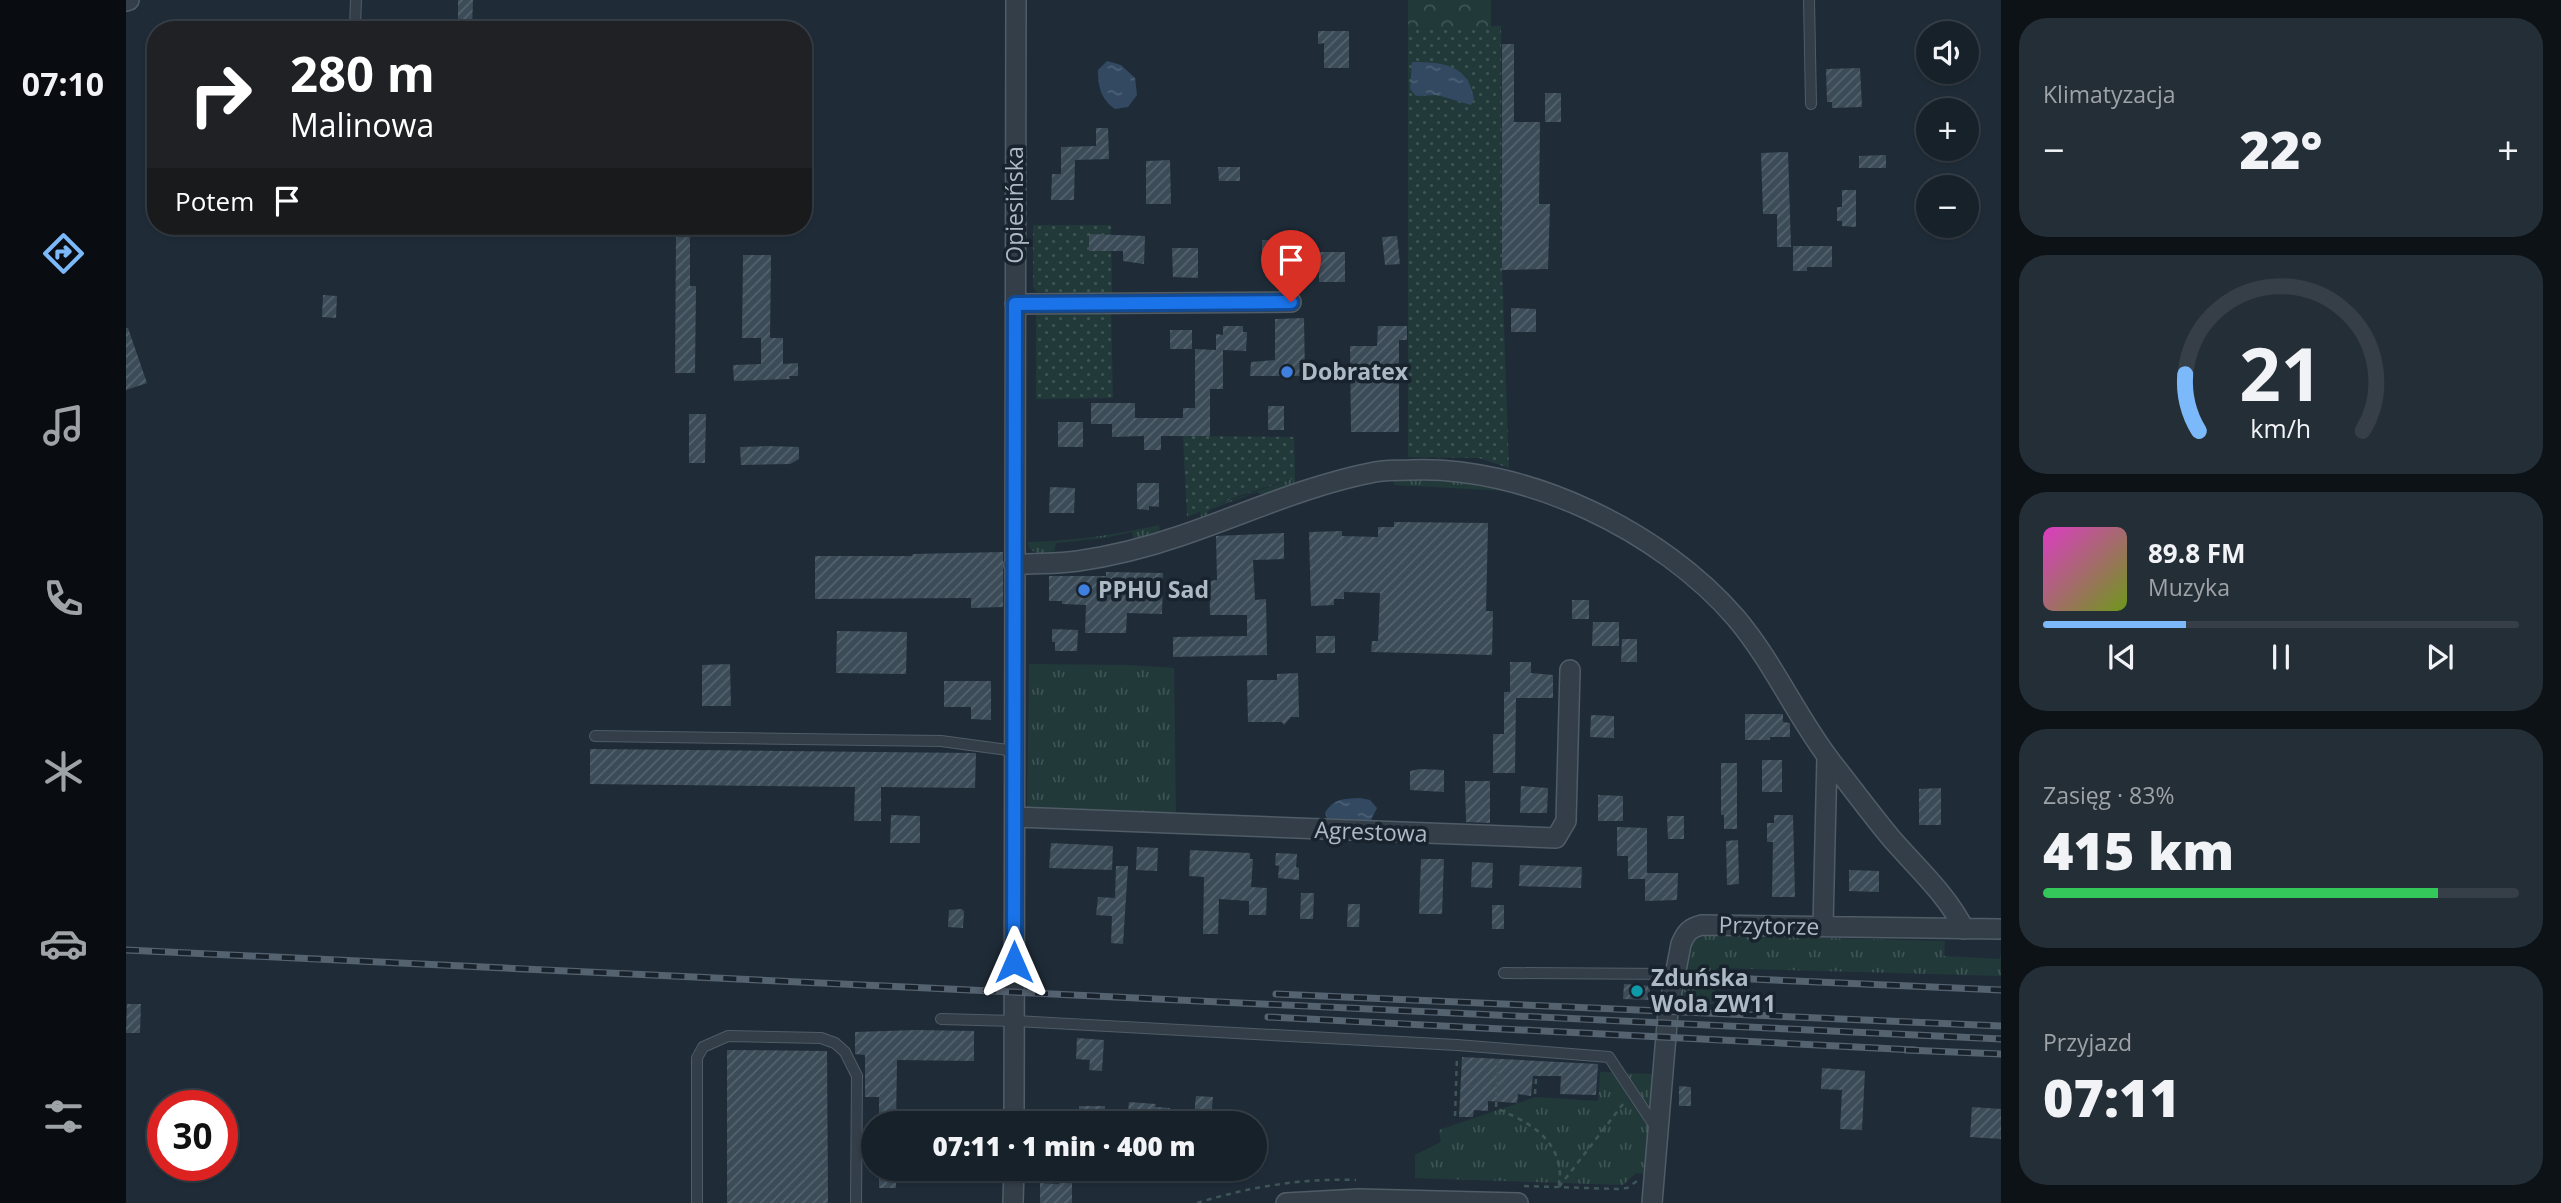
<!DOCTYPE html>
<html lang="pl">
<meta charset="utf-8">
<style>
:root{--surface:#17212a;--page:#242e36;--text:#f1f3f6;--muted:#9ea3a8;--line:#363e47;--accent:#7cb9fb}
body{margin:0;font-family:"Open Sans",sans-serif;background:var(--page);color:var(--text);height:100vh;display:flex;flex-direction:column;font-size:26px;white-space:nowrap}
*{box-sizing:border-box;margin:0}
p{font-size:23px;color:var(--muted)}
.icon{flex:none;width:38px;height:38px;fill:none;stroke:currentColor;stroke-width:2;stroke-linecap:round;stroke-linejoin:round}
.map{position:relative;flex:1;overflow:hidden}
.drawer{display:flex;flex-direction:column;gap:18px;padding:18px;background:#0d1217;width:560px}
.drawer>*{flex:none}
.top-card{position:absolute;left:21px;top:21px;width:665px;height:214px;border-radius:28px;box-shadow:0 2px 5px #0004,0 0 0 2px var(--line);background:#202124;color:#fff;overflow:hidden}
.fabs{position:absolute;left:1790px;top:21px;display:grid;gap:14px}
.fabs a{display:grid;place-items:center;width:63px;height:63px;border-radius:50%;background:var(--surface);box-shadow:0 2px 5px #0004,0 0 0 2px var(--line);font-size:35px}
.speed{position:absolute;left:21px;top:1090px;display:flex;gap:14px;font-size:35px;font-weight:700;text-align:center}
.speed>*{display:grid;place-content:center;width:91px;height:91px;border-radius:50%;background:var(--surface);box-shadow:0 2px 5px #0004,0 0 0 2px var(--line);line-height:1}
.speed .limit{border:10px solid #d22;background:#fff;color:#111}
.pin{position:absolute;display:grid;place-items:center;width:60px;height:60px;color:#fff;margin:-72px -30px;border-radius:50% 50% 50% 0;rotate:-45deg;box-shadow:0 0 7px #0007}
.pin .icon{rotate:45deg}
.me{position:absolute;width:77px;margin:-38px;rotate:0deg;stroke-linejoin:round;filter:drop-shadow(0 0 5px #0008)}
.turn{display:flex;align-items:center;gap:24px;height:147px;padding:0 28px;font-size:32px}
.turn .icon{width:91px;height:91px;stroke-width:2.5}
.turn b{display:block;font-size:49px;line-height:60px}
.then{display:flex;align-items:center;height:66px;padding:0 28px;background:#0003;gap:14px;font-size:26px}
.big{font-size:52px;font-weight:800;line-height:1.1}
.drawer .card{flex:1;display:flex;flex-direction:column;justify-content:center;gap:10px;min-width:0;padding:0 24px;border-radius:28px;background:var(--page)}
.drawer .dial{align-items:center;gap:0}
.dial svg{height:182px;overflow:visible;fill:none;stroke:var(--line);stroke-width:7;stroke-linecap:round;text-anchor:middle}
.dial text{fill:var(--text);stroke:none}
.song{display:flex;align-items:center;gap:21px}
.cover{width:84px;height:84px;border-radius:10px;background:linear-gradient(135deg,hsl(310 70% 55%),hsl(80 70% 35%))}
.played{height:7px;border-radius:4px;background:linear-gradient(90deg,var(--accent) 30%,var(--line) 30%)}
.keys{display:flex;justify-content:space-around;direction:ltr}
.heat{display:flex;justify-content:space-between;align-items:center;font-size:38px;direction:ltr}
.charge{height:10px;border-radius:5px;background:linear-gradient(90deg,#34c759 83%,var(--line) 0)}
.trip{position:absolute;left:735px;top:1111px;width:406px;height:70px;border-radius:35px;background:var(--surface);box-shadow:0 2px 5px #0004,0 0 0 2px var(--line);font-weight:800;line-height:70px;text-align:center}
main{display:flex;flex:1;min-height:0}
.menu{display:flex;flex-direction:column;width:126px;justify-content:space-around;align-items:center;background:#090d11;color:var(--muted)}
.menu .icon{width:49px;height:49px}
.menu .on{color:var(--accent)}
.menu b{font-size:32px;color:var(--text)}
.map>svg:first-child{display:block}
.grass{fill:url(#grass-tufts)}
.forest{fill:url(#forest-crowns)}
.garden{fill:url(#garden-dots)}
.water{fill:url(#water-ripples)}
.building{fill:url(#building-hatch)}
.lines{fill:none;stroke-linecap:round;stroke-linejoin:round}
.service-casing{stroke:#505c66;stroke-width:12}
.minor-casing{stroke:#505c66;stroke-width:22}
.path{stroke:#3f5657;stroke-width:2.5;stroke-dasharray:5 5;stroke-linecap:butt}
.service{stroke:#333e49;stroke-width:10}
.minor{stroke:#333e49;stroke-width:19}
.rail-casing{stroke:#556270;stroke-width:7}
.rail{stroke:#19232d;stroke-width:4.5;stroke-dasharray:13;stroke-linecap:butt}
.route-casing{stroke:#114b97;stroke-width:18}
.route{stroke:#1a73e8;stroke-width:12}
.shop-dot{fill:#3f7fe0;stroke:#19232d;stroke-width:2.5}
.culture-dot{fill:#0f9aa8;stroke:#19232d;stroke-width:2.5}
.labels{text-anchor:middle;stroke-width:7;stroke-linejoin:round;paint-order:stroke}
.street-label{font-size:23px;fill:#adb9c5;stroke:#19232d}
.poi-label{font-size:23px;font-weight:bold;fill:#adb9c5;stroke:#19232d;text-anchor:start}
</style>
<main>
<nav class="menu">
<b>07:10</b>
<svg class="icon on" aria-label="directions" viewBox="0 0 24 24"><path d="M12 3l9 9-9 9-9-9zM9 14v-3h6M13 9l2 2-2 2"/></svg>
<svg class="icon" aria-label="music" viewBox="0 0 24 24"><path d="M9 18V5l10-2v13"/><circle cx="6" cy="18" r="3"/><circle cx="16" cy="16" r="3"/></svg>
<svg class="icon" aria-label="phone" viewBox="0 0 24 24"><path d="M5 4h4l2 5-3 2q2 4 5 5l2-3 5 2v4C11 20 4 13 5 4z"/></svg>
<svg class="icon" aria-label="climate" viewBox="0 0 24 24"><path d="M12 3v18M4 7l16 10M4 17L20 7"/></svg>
<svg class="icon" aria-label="car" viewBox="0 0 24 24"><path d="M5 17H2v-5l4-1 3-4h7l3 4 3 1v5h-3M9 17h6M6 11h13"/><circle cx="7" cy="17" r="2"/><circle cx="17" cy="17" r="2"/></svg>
<svg class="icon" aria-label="filters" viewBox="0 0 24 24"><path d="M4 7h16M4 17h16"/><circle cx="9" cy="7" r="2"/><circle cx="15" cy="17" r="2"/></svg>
</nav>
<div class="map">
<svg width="1875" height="1203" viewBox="0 0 1875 1203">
<defs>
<pattern id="grass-tufts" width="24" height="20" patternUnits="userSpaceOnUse" patternTransform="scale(1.75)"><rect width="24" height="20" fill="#213939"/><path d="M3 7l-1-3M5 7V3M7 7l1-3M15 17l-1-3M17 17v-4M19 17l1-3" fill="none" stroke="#3f5454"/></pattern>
<pattern id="forest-crowns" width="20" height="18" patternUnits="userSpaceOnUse" patternTransform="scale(1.75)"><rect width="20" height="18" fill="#213939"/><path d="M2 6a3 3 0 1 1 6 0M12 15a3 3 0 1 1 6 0" fill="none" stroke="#3f5454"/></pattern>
<pattern id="garden-dots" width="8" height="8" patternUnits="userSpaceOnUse" patternTransform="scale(1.75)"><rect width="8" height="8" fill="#213939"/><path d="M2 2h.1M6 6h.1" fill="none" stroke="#3f5454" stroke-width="1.8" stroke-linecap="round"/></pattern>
<pattern id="water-ripples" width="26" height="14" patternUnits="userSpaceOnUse" patternTransform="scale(1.75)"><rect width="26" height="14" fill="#324961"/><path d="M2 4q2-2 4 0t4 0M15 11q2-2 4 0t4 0" fill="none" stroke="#4d6176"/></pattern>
<pattern id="building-hatch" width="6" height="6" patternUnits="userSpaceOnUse" patternTransform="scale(1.75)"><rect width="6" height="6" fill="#3b4b58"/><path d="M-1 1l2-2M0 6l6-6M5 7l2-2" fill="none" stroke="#55636e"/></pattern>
</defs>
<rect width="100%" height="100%" fill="#1f2c38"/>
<!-- grass -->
<path class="grass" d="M1322 475 1399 492 1268 485V477Z
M1169 478 1167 486 1139 497 1131 492 1083 510 1079 519 1075 517 1074 511Z
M1033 525 1034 532 1032 535 1008 540 1006 532 978 538 930 543 927 555 913 556 912 553C906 551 902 549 902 542 947 541 989 535 1033 525Z
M903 664 1003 665 1048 668 1050 818 901 810Z
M1581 935 1819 941 1818 956 1874 959 1875 953V976L1591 968 1588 1004 1551 1003 1564 945 1569 940Z
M1474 1072 1527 1074 1519 1174 1510 1173 1497 1185 1289 1178V1155L1315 1142 1313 1130 1410 1097 1472 1101Z"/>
<!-- forest -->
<path class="forest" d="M1282 0H1365V27L1282 29Z"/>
<!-- garden -->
<path class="garden" d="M1375 26 1376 272 1383 468 1353 458 1282 457V29Z
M907 225H985L986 294 911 292 907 287Z
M985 312 987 398 910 399V315Z
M1057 436 1168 437 1169 478 1113 496 1061 517Z"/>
<!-- water -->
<path class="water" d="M981 61 995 65 1009 78 1011 95 1002 107 989 109C975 99 972 87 972 70Z
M1286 62C1317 62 1342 64 1348 99L1345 105 1311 95 1290 96 1284 89Z
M1234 798 1244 800 1251 808 1244 822H1202L1199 813C1208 798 1217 799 1234 798Z"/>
<!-- building -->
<path class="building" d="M332 0H347L346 30H332Z
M1192 31H1223V68H1198V43L1192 44Z
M1376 44H1388V122H1414L1413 204H1424L1422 269 1376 270Z
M1734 68 1736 107 1706 108V102H1701L1700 69Z
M1419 93H1435V122H1419Z
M970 128H982L983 159 949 160 948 200H925L926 174H935V147L970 146Z
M1662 152 1665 247H1651V214H1637L1635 153Z
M1760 155V168H1733V156Z
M1044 160 1045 204H1020V161Z
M1092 167H1114V181H1093Z
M1716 190H1730V227L1716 226V221H1711V207H1716Z
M550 232 564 233V286H570L569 373H549Z
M963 234 1019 236 1018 264 997 261V251H963Z
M1271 236 1274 264 1259 265 1256 237Z
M1136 240H1158V266H1136Z
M1667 246H1706V267H1681V271H1667Z
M1046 248H1072V278L1047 277Z
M1193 252H1219V282H1193Z
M617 255H645L644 338H616Z
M197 295 211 296 210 318 196 317Z
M1385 308 1410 309V332H1385Z
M1178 318 1179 376H1124L1125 362 1149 360V319Z
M1097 326H1117V332H1121L1120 351 1097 350V389H1084V436H1035V450H1018V436L986 437V424H965V403H1009V418H1057V408H1069V349L1090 350V334L1097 335Z
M1252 326H1281V340H1273V432H1225L1224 346H1251Z
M0 328H2L21 383 0 390Z
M1044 330H1066V349H1044Z
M635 338H657V364L672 363V376H663L664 379 608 381 607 365 635 364Z
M1142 406H1158V430H1142Z
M563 414H580L579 463H563Z
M932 422H957V447H932Z
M642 446 673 447V459L664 464 615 465 614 447Z
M1011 483H1033V507L1023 506V510L1011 509Z
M924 487 949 488 948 513H923Z
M1268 522 1362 523 1360 611H1367L1366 655 1245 652 1246 641H1252L1254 593 1218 592V599H1208V605L1185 606 1183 532 1216 531V536L1252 537V527H1268Z
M1158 533V559L1127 560 1129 600 1140 599 1141 655 1047 657V637L1121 636V615H1084L1083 581 1091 580 1090 536Z
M877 552V607L845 608V598L689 599V556H786L787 554Z
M980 572 1037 573 1036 614 1001 613 1000 633H959L960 605 936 604V601H923V576H980Z
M1446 600H1463V619H1446Z
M1467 622H1493V646H1466Z
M926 629 952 630 951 651H929V642H926Z
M711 631 781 632 780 674 710 673Z
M1190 636H1209V653H1190Z
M1496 639H1511V662H1495Z
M1384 662H1405V673L1427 675V698H1390L1389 773H1367V734H1378V692H1384Z
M604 664 605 706H576V665Z
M1172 673 1173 717H1165L1158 725 1156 722H1122L1121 680H1151V674Z
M818 681H865V720L845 719V707H818Z
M1619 714H1657V722L1664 723V737H1644V740H1619Z
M1465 715 1488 716V738L1464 737Z
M464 749 847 753H850L849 788 755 787V821H728L729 787 464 784Z
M1636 760H1656V792H1636Z
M1595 763H1611V829H1598V815H1595Z
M1294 769 1318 770V792L1284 790V771Z
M1339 781H1364V823L1340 822Z
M1395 786 1422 788 1421 813H1394Z
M1815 788V825H1793V789Z
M1472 795 1497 796V821H1472Z
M765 815 794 816V843H764Z
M1648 815H1667L1669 897H1646L1647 842H1641V823H1648Z
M1541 816H1558V839H1542Z
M1491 827 1521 828V873H1552L1551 900 1519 901V879H1502V856H1491Z
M1612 840 1613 884 1601 885 1600 841Z
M925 843 987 846 986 870 923 868Z
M1011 847 1032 848 1031 871 1010 870Z
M1064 850 1124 853V859H1127L1125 887 1141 888 1140 915H1123V901L1093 899 1092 934H1077L1078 877 1063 876Z
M1150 853 1171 854 1170 867 1173 868V880L1152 878 1153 866 1149 865Z
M1295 859H1318L1316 914H1293Z
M1346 862 1367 863 1366 888 1345 887Z
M1394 865 1456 867 1455 888 1393 886Z
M990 866H1002L997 944 985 943 986 916 970 915 972 897 989 898Z
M1723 870 1753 871V892L1723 891Z
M1175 893H1188L1187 919H1174Z
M1222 904H1234L1233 927H1221Z
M1366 905H1378V929H1366Z
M835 909 838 911 837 928 822 927 823 910Z
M1498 984 1524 986V1000L1497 999Z
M1 1004H15L14 1033H0Z
M790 1030 848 1031V1061L771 1060 770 1124H753V1097H739V1055L729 1054V1032Z
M951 1038 978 1040 976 1071 963 1070 964 1060 950 1059Z
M601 1050 701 1051 702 1203H601Z
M1336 1057 1472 1064 1470 1095 1434 1094 1435 1076H1407L1405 1096 1392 1094 1391 1103 1362 1101V1111L1348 1110 1347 1117H1333Z
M1696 1068 1739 1071 1736 1130 1714 1129 1716 1090 1695 1089Z
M1553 1086 1565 1087V1106H1553Z
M1070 1096 1087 1097 1085 1116 1068 1115Z
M1003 1102 1030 1104 1029 1107 1044 1108 1043 1124H1001Z
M953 1106H979L978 1124H953Z
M1846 1107 1875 1109V1139L1844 1137Z
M753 1169H770V1188H753Z
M932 1179H946V1203H914V1183L933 1184Z"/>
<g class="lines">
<!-- service casing -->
<g class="service-casing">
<path id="service" d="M1683 0 1685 104
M229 27 230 0
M469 736 815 741 889 751
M1378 973 1548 974
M815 1019 888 1021 1331 1045 1483 1057 1530 1128
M571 1203V1058L577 1047 602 1036 695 1038 709 1043 719 1052 731 1076 730 1203"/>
</g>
<!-- minor casing -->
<g class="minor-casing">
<path id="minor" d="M0 1 3 0
M889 304 1165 302
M888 565C909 563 931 564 952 561 986 556 1022 547 1054 536 1119 514 1181 485 1249 472 1260 470 1272 470 1284 470 1399 465 1535 531 1610 618 1648 663 1671 718 1707 764 1726 788 1745 814 1765 838 1790 867 1820 893 1838 929
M889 817 1430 838 1440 821 1444 670
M1697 926 1701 756
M888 1124 890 0
M887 1203 888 1169
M1160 1203 1233 1199 1392 1203
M1526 1203 1542 1012 1555 944C1560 932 1564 928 1576 925L1875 929"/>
</g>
<!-- path -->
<path class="path" d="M1372 1062 1370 1108C1397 1120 1426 1133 1433 1165 1435 1171 1433 1180 1433 1187
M1409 1094 1411 1063
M1329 1116 1331 1056
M1398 1186 1492 1189 1501 1188 1511 1181
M1433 1187 1497 1104
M1071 1203C1123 1187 1176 1178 1230 1180"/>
<!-- service -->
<use href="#service" class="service"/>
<!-- minor -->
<use href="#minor" class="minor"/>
<!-- rail casing -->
<g class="rail-casing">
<path id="rail" d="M0 950 1875 1039
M1579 977 1875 990
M1150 994 1875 1026
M1142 1017 1789 1050
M1780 1050 1875 1054"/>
</g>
<!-- rail -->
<use href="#rail" class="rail"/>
</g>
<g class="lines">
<!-- route casing -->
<g class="route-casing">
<path id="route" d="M888 962 889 304 1165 302"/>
</g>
<!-- route -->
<use href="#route" class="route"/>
</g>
<!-- markers -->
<g class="shop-dot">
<circle cx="1161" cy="372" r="7"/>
<circle cx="958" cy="590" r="7"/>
</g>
<circle class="culture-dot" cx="1511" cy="991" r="7"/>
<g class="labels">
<!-- street labels -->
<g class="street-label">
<text transform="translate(889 205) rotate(-90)" y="8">Opiesińska</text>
<text transform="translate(1245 832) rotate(2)" y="8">Agrestowa</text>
<text transform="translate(1643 926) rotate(1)" y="8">Przytorze</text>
</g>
<!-- poi labels -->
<g class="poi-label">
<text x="1175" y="380">Dobratex</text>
<text x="972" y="598">PPHU Sad</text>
<text x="1525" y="986">Zduńska<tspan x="1525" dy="26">Wola ZW11</tspan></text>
</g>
</g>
</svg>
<div class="fabs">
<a><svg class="icon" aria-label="sound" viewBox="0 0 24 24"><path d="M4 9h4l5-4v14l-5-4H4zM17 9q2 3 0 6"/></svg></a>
<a>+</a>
<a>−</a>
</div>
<div class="speed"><div class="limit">30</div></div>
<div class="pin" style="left:1165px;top:302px;background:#d93025"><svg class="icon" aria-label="arrive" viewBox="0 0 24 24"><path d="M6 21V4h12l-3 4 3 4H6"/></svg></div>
<svg class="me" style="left:888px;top:962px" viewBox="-20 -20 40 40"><path d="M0-17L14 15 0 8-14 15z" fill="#1a73e8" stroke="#fff" stroke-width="4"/></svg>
<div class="trip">07:11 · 1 min · 400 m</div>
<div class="top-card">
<div class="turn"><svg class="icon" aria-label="right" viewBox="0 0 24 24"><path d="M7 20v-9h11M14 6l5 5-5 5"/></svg><div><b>280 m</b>Malinowa</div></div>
<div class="then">Potem<svg class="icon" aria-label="arrive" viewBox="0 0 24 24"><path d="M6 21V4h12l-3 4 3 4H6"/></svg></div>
</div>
</div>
<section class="drawer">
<div class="card"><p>Klimatyzacja</p>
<div class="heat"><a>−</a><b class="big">22°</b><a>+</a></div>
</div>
<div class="card dial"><svg viewBox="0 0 100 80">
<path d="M14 69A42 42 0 1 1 86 69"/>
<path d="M14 69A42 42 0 0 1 8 44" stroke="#7cb9fb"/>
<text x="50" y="56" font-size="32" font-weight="700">21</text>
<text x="50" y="72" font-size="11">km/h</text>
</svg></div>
<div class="card">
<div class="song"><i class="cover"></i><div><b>89.8 FM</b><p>Muzyka</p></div></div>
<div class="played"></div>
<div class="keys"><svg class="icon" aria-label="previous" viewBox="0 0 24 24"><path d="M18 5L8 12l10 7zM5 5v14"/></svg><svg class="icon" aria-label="pause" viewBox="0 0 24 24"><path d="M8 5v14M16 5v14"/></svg><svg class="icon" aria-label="next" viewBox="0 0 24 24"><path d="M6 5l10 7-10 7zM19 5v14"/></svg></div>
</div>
<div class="card"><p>Zasięg · 83%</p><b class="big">415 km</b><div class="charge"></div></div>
<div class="card"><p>Przyjazd</p><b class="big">07:11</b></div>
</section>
</main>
